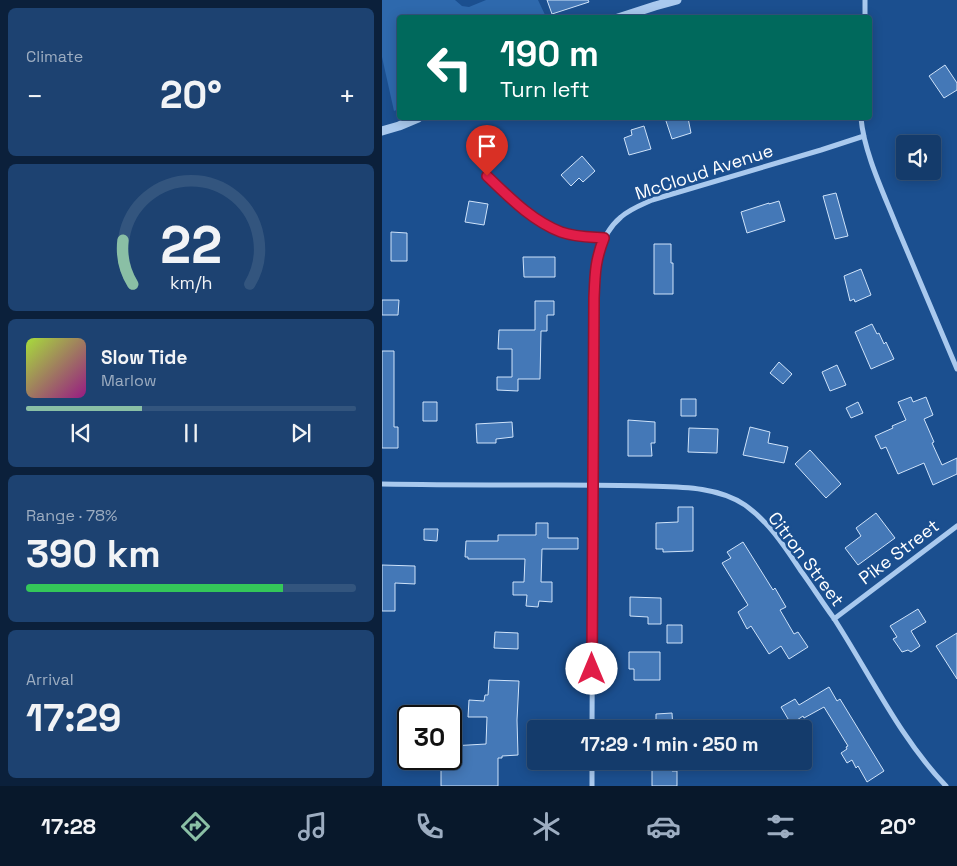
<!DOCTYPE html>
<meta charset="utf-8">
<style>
:root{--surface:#143b6b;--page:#1d4271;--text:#f1f3f6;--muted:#9dadc1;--line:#33557e;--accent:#8abfa5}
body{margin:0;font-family:"Space Grotesk",sans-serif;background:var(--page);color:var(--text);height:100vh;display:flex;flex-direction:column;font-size:19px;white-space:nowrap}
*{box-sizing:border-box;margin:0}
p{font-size:16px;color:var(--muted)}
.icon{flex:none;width:28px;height:28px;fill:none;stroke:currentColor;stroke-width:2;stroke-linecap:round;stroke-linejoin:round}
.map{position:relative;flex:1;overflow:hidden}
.side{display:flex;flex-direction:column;gap:8px;padding:8px;background:#0b203b;width:382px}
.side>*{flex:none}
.hud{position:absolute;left:15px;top:15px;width:475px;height:105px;border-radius:5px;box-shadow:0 2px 12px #0003,0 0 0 1px var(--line);background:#00695c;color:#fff;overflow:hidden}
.tools{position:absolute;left:514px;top:135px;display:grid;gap:10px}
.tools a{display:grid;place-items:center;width:45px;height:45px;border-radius:5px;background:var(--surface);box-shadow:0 2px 12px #0003,0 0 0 1px var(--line);font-size:25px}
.speed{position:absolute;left:15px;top:705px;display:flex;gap:10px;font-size:25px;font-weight:700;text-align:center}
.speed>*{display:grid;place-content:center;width:65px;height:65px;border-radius:50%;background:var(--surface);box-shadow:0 2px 12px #0003,0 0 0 1px var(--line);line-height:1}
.speed .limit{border:2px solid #111;border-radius:8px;background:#fff;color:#111}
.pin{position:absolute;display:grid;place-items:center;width:42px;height:42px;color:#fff;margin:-51px -21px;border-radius:50% 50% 50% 0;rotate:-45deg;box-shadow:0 0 5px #0007}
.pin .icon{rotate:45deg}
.me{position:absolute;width:55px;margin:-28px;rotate:0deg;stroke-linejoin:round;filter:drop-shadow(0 0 4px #0008)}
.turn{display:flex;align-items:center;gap:18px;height:105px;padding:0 20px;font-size:22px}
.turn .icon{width:65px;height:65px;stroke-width:2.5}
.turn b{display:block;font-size:35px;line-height:42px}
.big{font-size:38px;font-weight:700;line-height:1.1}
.side .card{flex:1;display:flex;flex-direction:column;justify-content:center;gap:8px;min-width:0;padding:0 18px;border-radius:8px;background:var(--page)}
.side .dial{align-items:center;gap:0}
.dial svg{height:130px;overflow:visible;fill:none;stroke:var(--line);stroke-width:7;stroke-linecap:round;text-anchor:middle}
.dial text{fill:var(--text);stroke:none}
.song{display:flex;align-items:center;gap:15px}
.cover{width:60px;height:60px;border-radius:8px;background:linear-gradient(135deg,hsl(80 70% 55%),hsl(310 70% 35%))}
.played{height:5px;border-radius:2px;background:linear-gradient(90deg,var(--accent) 35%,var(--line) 35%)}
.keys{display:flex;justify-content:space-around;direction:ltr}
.heat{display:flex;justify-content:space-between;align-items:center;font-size:28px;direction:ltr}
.charge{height:8px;border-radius:4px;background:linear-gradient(90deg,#34c759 78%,var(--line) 0)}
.trip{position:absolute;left:145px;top:720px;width:285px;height:50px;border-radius:5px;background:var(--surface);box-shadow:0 2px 12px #0003,0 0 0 1px var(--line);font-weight:700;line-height:50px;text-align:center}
.menu{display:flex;height:80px;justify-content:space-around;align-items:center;background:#08182b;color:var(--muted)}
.menu .icon{width:35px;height:35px}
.menu .current{color:var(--accent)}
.menu b{font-size:22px;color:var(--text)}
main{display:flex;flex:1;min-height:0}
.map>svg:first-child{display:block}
.green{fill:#2e69ad}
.building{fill:#4478b7;stroke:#cfe3fa}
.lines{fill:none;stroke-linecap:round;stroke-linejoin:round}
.service{stroke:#a9c9ee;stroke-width:4}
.minor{stroke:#a9c9ee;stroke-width:5}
.tertiary{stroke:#a9c9ee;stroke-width:9}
.route-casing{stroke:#92132f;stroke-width:12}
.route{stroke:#e11d48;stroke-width:9}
.labels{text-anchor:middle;stroke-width:5;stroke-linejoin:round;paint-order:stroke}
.street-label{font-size:18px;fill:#fff;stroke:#1b4f8f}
</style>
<main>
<section class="side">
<div class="card"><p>Climate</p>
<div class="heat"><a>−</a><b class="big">20°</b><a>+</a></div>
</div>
<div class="card dial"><svg viewBox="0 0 100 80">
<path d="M14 69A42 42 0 1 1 86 69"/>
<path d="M14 69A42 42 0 0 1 8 42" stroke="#8abfa5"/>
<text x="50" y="56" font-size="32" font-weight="700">22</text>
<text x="50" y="72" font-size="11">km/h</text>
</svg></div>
<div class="card">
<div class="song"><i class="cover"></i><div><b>Slow Tide</b><p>Marlow</p></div></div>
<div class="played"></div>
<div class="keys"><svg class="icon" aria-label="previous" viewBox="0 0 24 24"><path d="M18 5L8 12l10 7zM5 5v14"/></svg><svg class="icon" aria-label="pause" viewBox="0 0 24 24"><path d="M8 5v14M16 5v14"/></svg><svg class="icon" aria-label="next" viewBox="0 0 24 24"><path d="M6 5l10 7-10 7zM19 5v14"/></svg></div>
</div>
<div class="card"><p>Range · 78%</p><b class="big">390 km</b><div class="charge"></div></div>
<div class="card"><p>Arrival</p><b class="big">17:29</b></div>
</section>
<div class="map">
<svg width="575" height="786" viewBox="0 0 575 786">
<rect width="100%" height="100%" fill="#1b4f8f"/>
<!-- green -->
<path class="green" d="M0 0H73L80 6 87 7 104 0H156L164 17 18 18 17 109 12 111 0 57Z"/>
<!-- building -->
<path class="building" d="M165 0H206L207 2 170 14Z
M563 65 575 83V90L562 98 547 76Z
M283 118H306L309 133 290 139Z
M262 126 269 149 247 155 242 138 250 135 249 130Z
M200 156 213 171 201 182 197 178 189 186 179 175Z
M454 193 466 236 453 239 441 196Z
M87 201 106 204 102 225 83 222Z
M397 201 403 221 365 233 359 212 387 203V204Z
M9 232 25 233V261H9Z
M272 244H289V263H291V294H272Z
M141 257H173V277H142Z
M479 269 489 295 473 302 472 299 468 301 462 276Z
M0 300H17L16 315H0Z
M153 301H172V315H165V331H159L158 379H136V391L115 390V377H130V349H116L117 330H153Z
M490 324 495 334 497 333 502 344 504 342 512 359 489 369 473 332Z
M0 351H12V427H16V448H0Z
M397 362 410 374 401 384 388 373Z
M455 365 464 385 448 391 440 372Z
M529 397 531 402 544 397 551 415 542 419 552 442 550 443 560 465 575 458V474L551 485 542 463 516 474 504 447 499 449 493 436 511 428 510 426 524 420 516 402Z
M299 399H314V416H299Z
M41 402H55V421H41Z
M476 402 481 413 469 418 464 408Z
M246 420 273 422V443H269L270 456H246Z
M130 422 131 437 114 439V443H95L94 424Z
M368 427 388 432 386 443 406 447 402 463 361 455Z
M307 428 336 429 335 453 306 452Z
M428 450 459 484 444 498 413 464Z
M296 507H311V551L281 552V549H274V523L296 522Z
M494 513 513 538 476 565 463 548 479 536 474 528Z
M154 523H166V538H196V549H160L159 582H170V602L157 601 156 607 144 606 145 595H131V582H142L143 559H86V557H83L84 541H116V535H154Z
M42 529H56L55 541 42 540Z
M361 542 391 590 393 588 404 607 398 610 412 634 416 632 426 647 407 659 399 646 387 654 369 626 365 629 356 612 366 605 340 563 349 558 345 552Z
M0 565 33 566V584L13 583V611H0Z
M248 597 279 598V624H266V617L248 616Z
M536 609 544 622 529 631 538 646 529 652 526 650 520 652 511 639 515 637 508 626Z
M285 625H300V643H285Z
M113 632 136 633V649L112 648Z
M575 633V679L554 646Z
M247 652H278V680H252V669H247Z
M107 680 137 681 135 720 136 755 120 756V758H116V786H59V759H69V746L104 744 105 717H86L87 700 102 701 103 695H106Z
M447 687 455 701 458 699 502 771 485 782 476 766 474 768 470 760 465 763 459 753 465 749 464 747 466 746 442 707 422 718 421 716 409 724 399 707 413 699 417 705Z
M290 713 291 729H274V714Z
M270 769H290V771H295V786H270Z"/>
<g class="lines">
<!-- service -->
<path class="service" d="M105 175C127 197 150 221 179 232 193 237 208 237 222 238"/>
<!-- minor -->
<path class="minor" d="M483 18V0
M479 118C482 153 502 194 515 227 535 274 555 322 575 369
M0 484C58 485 116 485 174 485 204 485 234 485 264 486 297 487 335 486 363 505 387 522 403 547 419 571 430 586 440 602 451 617 488 674 517 737 564 786
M452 619 575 526
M210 729 212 298C213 269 215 237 239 217 248 209 259 205 270 200L439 150 482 136
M210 786V761"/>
<!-- tertiary -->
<path class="tertiary" d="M236 18 273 6 295 0
M0 131 17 126 36 118"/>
</g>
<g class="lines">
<!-- route casing -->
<g class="route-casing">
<path id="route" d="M105 176C127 197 150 221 179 232 193 237 208 237 222 238 213 261 213 274 212 298L210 669"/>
</g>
<!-- route -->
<use href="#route" class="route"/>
</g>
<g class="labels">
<!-- street labels -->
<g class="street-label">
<text transform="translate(322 172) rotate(-18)" y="6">McCloud Avenue</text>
<text transform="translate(517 552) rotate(-37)" y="6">Pike Street</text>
<text transform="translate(424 559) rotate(53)" y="6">Citron Street</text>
</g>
</g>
</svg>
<div class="tools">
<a><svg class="icon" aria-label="sound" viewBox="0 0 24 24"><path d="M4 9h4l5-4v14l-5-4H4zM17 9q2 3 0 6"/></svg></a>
</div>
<div class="speed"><div class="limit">30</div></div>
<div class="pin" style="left:105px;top:176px;background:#d93025"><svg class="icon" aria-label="arrive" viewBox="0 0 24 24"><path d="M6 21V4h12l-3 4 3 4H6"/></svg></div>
<svg class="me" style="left:210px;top:669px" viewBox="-20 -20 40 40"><circle r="19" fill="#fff"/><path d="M0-13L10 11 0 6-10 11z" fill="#e11d48"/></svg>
<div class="trip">17:29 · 1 min · 250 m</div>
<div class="hud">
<div class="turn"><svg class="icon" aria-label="left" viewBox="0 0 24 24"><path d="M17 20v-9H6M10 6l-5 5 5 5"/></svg><div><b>190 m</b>Turn left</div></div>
</div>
</div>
</main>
<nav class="menu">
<b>17:28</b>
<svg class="icon current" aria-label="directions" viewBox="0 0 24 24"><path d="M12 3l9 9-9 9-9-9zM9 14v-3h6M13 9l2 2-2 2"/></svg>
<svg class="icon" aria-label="music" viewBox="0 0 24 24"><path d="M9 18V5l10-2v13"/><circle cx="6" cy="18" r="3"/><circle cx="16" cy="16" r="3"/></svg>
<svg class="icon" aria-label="phone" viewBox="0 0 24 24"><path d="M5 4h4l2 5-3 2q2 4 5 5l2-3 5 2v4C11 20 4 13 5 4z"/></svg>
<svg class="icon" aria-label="climate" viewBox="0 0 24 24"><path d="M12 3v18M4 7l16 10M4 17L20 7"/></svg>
<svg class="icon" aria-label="car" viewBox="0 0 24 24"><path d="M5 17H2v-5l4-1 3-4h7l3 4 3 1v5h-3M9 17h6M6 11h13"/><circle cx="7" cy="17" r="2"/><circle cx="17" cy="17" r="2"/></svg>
<svg class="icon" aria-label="filters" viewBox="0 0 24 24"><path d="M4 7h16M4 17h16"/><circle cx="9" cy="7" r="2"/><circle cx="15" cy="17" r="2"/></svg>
<b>20°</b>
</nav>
